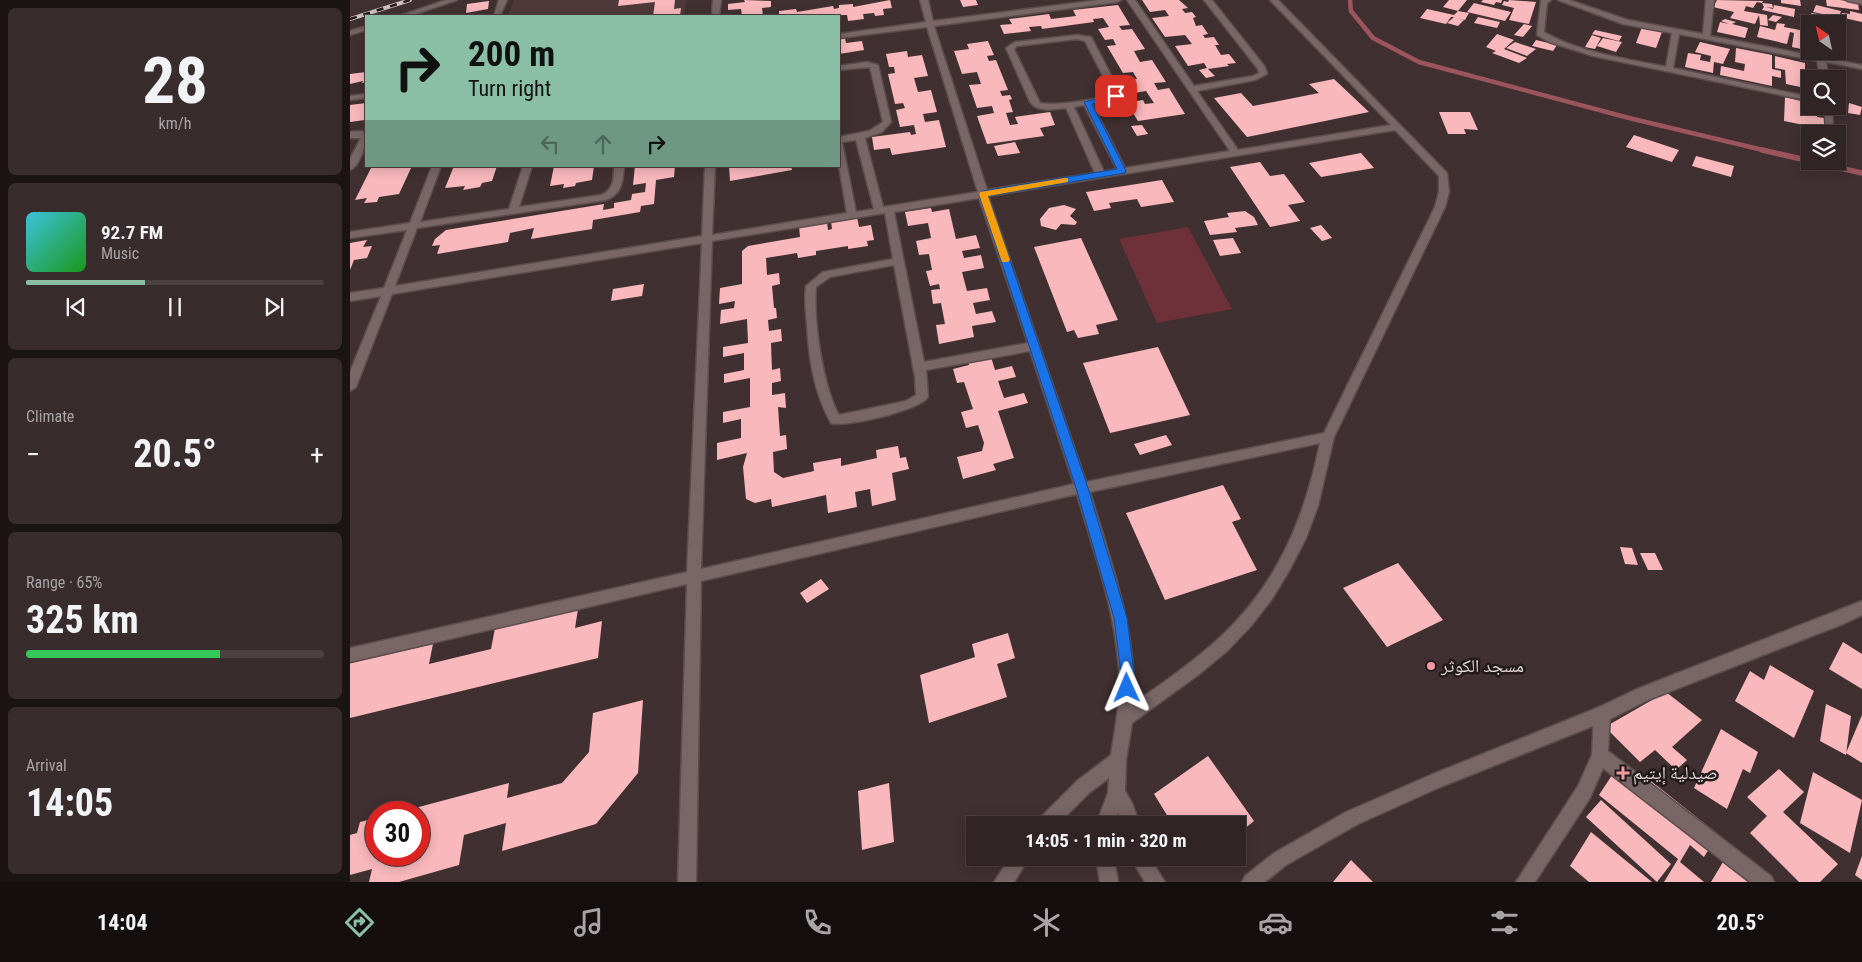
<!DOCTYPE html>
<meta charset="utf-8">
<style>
:root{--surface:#312425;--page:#392c2d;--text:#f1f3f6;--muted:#a8a4a7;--line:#4c4142;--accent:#8abfa5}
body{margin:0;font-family:"Roboto Condensed","Noto Naskh Arabic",sans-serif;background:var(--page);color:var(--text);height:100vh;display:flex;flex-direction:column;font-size:19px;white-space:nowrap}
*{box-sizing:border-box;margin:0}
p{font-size:16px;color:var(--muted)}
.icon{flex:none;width:28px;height:28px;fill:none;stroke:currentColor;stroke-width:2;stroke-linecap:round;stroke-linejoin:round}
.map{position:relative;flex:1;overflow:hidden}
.side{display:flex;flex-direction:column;gap:8px;padding:8px;background:#1b1414;width:350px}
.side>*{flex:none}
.guide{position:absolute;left:15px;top:15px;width:475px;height:152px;border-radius:0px;box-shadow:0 2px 12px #0003,0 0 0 1px var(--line);background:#8abfa5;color:#111;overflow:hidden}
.needle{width:32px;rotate:326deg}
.buttons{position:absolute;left:1451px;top:15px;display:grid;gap:10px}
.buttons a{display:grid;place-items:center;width:45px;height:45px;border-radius:0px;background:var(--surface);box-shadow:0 2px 12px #0003,0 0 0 1px var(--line);font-size:25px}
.speed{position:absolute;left:15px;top:801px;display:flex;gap:10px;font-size:25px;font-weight:700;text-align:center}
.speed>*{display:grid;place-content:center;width:65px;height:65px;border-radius:50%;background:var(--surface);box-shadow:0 2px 12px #0003,0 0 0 1px var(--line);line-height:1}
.speed .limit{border:8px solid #d22;background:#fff;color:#111}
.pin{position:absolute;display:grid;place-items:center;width:42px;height:42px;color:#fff;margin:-21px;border-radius:10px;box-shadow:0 2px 8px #0006}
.me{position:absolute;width:55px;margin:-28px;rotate:359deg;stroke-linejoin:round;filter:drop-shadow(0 0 4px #0008)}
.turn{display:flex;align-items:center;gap:18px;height:105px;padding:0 20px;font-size:22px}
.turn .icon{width:65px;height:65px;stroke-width:2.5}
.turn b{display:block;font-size:35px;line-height:42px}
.lanes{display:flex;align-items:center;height:48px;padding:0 20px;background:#0003;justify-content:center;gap:25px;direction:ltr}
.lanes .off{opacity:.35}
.big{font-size:38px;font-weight:700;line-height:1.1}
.side .widget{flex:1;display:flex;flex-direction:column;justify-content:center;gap:8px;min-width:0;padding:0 18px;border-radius:8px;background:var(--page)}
.side .dial{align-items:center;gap:0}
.dial b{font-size:65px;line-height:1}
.song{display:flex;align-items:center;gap:15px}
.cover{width:60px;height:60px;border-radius:8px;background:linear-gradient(135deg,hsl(190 70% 55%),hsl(120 70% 35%))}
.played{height:5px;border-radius:2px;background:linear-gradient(90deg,var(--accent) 40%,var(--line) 40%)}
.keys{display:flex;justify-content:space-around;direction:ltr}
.heat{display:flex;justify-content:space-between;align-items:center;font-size:28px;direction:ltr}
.charge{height:8px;border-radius:4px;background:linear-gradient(90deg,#34c759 65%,var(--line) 0)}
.trip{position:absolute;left:616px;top:816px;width:280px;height:50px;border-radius:0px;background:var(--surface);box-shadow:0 2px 12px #0003,0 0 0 1px var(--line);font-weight:700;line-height:50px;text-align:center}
.tabs{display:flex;height:80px;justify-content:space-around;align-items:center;background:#140e0f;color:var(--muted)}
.tabs .icon{width:35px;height:35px}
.tabs .current{color:var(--accent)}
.tabs b{font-size:22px;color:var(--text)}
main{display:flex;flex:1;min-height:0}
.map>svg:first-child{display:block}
.built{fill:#50393a}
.green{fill:#6e3139}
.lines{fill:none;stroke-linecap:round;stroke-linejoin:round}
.stream-far1{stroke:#9c555c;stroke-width:4.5}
.stream{stroke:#9c555c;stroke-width:5.5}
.building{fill:#f8b8bc}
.minor-casing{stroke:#5b4d4e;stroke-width:3}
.tertiary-casing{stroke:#5b4d4e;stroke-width:3}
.minor{fill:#796667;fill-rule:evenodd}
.tertiary{fill:#796667;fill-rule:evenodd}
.rail-casing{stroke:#cdc1c2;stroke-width:4}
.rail{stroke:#221a1b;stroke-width:2.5;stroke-dasharray:7;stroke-linecap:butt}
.route{fill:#1a73e8;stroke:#114b97}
.slow{fill:#f59e0b}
.poi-dot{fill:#f49aa2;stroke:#221a1b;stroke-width:2}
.labels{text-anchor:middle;stroke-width:5;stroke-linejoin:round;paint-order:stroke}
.near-poi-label{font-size:18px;fill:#e1d6d6;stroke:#221a1b;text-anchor:start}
</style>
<main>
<section class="side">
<div class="widget dial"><b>28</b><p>km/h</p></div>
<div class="widget">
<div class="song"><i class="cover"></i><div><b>92.7 FM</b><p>Music</p></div></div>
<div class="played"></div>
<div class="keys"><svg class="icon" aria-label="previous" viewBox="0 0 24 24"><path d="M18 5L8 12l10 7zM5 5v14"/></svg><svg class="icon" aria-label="pause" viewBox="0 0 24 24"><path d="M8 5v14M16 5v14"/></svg><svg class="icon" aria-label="next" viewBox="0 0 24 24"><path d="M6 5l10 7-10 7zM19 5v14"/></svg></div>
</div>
<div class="widget"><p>Climate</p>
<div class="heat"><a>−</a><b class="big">20.5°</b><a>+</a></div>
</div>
<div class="widget"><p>Range · 65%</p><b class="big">325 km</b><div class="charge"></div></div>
<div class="widget"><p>Arrival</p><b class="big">14:05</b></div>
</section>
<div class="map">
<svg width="1512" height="882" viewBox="0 0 1512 882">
<rect width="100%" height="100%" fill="#413031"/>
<!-- built -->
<path class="built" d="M164 0H337L334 16H158Z"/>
<!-- green -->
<path class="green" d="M838 227 882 309 807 323 769 239Z"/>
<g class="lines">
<!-- stream-far1 -->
<path class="stream-far1" d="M1000 0 1001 11 1023 38 1069 62 1279 118 1417 151"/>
<!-- stream -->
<path class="stream" d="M1412 150 1460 161
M1460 161 1512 173"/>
</g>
<!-- building -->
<path class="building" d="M269 0H325L324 9 331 8 330 16H303L305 2 268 6Z
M394 0 421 1V7L412 8 413 16H392L391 9 378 10V4L395 2Z
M540 0 542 8 533 9 534 15 525 16 524 13 513 14 514 19 498 21 497 15 423 16 429 14V11L446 9 447 12 483 6 484 9 489 8V5L503 4V7Z
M610 0H626L628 5 613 7Z
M792 0H829L838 8 832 9 835 13 842 12 846 17 843 18 846 26 852 25 858 34 853 35 855 38 864 37 869 45H865L871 55 879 54 886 63 877 64 879 66 858 69 865 76 856 78 849 70 857 68 854 63 838 66 825 46 842 44 835 35 815 37 802 18 819 16 815 10 800 12Z
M1099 0H1117L1108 11 1093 7Z
M1133 0H1152L1151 3 1146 2 1144 5 1131 2Z
M1159 0 1186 2 1179 24 1159 20 1164 8 1152 5 1154 1 1158 2Z
M1367 0 1413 1 1412 3 1407 2 1403 8 1396 6 1394 11 1417 15 1418 26 1410 25 1409 15 1405 24 1380 18 1384 12 1363 7Z
M1431 0H1450L1451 6 1431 3Z
M1476 0H1490L1508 3 1509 10 1477 6Z
M139 1 138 9 116 13 117 4Z
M1124 3 1161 12 1155 21 1117 12Z
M1412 3 1422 4 1423 8 1416 7 1423 9 1424 5 1445 9 1444 17 1412 10 1414 7Z
M768 5 780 25 769 26 772 30 782 29 795 49 784 51 790 62 802 60 816 82 804 83 808 90 819 88 835 114 788 121 783 113 766 116 760 105 793 100 795 104 804 103 796 91 785 93 777 80 787 79 783 72 773 73 757 46 766 45 763 39 755 40 748 29 759 27 753 18 743 19 744 22 692 29 691 26 679 27 681 31 654 34 650 25 662 24 659 19 699 14 701 19 726 16 723 10Z
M1466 5 1491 11 1489 17 1491 18 1492 13 1500 14V11L1512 14V22L1494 18 1496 23 1462 18 1461 13 1481 16 1463 12Z
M1077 9 1104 15 1108 11 1119 13 1115 20 1105 18 1114 20 1108 26 1097 23 1104 17H1101L1096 24 1070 18Z
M1423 15 1432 17 1426 22 1418 20Z
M1128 17 1150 22 1147 28 1124 23Z
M1375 19 1386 22 1382 24 1398 28 1395 38 1367 32 1370 22 1379 24 1371 21Z
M1427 23 1435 24 1434 27 1460 32V51L1442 47 1444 33 1440 32 1437 44 1407 37 1410 26 1425 30Z
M1174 24 1182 26 1173 37 1164 35Z
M1292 27 1312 32 1306 48 1286 43Z
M1245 30 1272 36 1269 41 1242 34Z
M1147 34 1164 40 1154 49 1177 58 1169 63 1142 53 1146 51 1136 47Z
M1242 35 1251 38 1245 49 1235 47Z
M495 38 496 43 512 41 514 50 489 54V39Z
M1253 38 1272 42 1266 52 1247 46Z
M1186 40 1207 45 1203 51 1182 46Z
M638 41 644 55 637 56 639 61 646 60 658 90 650 91 652 96 660 95 662 99 659 100 663 112 656 113 660 125 668 124 665 117 700 112 705 125 690 128 694 136 637 144 627 116 644 113 642 106 627 108 619 85 631 84 627 72 612 74 604 51 619 49 617 44Z
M1165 42 1186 49 1177 56 1156 48Z
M1350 42 1380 49 1373 64 1364 62 1363 73 1335 67 1338 53 1351 55 1350 60 1360 62 1361 56 1345 52Z
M1386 48 1422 55V69L1431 71V78L1422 76V86L1370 75 1371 66 1394 71 1395 64 1385 62Z
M557 51 558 57 572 55 578 76 564 78 568 92 581 90 587 112 573 114 575 122 589 120 596 147 542 155 540 148 524 150 522 137 560 132 561 135 566 134 564 125 550 127 546 110 555 108 553 103 545 104 538 74 545 73 544 67H539L536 54Z
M1425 56 1455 63V75L1464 77V79H1460V89L1436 84 1435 70 1425 68Z
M16 72V82L12 83 13 81 0 84V74Z
M984 79 1019 112 897 137 864 98 891 93 903 106 969 93 959 84Z
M1435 97 1451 101V105L1467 108V117L1474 118V129L1434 121Z
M16 103 15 120 0 122V105Z
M1499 103 1512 107 1510 115 1498 113Z
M1089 112H1120L1128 130 1114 129 1116 134H1098Z
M792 125 798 134 787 136 781 126Z
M1284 135 1329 150 1322 162 1276 147Z
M665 142 670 153 648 156 644 146Z
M1011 153 1024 168 971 177 959 163Z
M1346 156 1384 166 1381 177 1342 166Z
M910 162 920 176 934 174 955 202 938 205 950 221 920 227 880 167Z
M22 166H62L49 194 29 197 27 202 14 203 17 198 5 200Z
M104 166H147L142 181 132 183 130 187 113 190 115 186 95 188Z
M204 166H244L242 180 226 183 225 186 213 188 214 184 200 186Z
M285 166H325L324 177 306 180 304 204 291 206 290 212 243 220 242 229 181 239 184 228 160 233 158 242 87 254 90 245 82 246 85 239 96 230 254 204 253 210 264 208V203L281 200 282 194 295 192 296 183 283 185Z
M379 166H441L442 170 380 181Z
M812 180 824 202 791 207 787 199 759 203 761 208 744 211 736 192Z
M714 205 726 209 720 216 727 222 725 225 711 224 706 230 691 226 690 219 699 208Z
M581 208 582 212 599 209 606 239 626 235 630 248 612 251 614 258 631 255 634 268 612 272 617 291 637 288 640 300 623 303 626 314 642 311 646 322 622 326 624 337 589 344 586 325 595 324 591 303 583 304 581 290 590 289 589 284 580 286 576 271 582 270 579 254 569 255 566 241 581 238 578 223 558 226 555 212Z
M895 211 904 217 908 225 885 228 887 232 860 235 854 221 879 217 877 213Z
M507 217 509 227 521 225 524 240 517 241 518 246 498 249V246L466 251V255L448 258 447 253 416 258 417 275 429 273 430 284 422 286 424 308H426L427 318 418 320 419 331 431 329 432 341 421 343 422 370 430 368 431 381 422 383V395L435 393 436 408 428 407 430 436 436 435 437 449 423 452 424 472 433 478 464 471 463 463 491 458V466L527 458 526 450 548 446 550 458 556 457 559 469 542 473 546 500 522 506 520 489 505 492 507 507 478 513 476 495 422 507 421 499 405 503 396 499 393 467 397 453 367 460V443L391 438V419L373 423V412L400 407V378L374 383V374L394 370V353L373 357V347L398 343 397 319 370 324 371 310 384 308 385 301 369 304 370 288 392 284V251L398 246 450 237 449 226 477 222 478 230 482 229 481 221Z
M971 225 982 238 972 241 960 228Z
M731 238 768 320 746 325 749 334 728 338 724 330 717 332 684 247Z
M883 238 891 253 870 256 863 240Z
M17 240 13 247 22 246 17 258 4 260 0 270V243Z
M294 284 292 296 261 301 263 289Z
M808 347 840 415 760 433 733 363Z
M641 357 645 370 662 366 666 377 648 381 654 398 674 393 678 403 648 411 664 458 643 464 646 470 613 479 607 457 632 451 634 443 628 425 616 428 611 412 623 409 614 382 607 383 603 369 619 365 618 362Z
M816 435 822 445 790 455 784 444Z
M873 485 891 519 882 522 907 570 815 600 776 513Z
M1270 547 1282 548 1288 565 1275 564Z
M1290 553H1305L1313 570H1298Z
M1048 563 1093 620 1037 647 993 588Z
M471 579 479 589 457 603 450 593Z
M228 609 225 628 252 621 248 658 0 718V663L83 644 79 664 141 649 145 628Z
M658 633 665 658 647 664 657 697 579 723 570 675 625 657 622 644Z
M1493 642 1512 654V689L1479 669Z
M1420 665 1464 691 1444 738 1385 701 1400 671 1414 680Z
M1316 692 1352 720 1322 747 1337 760 1326 770 1305 750 1290 762 1255 727Z
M293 700 288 773 246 824 152 851 156 823 114 835 109 865 49 882H19L22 869 0 875V835L7 833 10 822 26 818V855H69V812H50L159 783 157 798 212 783 239 752 243 713Z
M1476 704 1501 716 1496 755 1470 741Z
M1512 715V763L1496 753Z
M1371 729 1408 752 1400 773 1393 769 1377 809 1344 788Z
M858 756 904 821 888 834V825H823L804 794Z
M1429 769 1454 792 1433 812 1488 864 1470 882H1449L1400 833 1417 816 1397 797Z
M1264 772 1289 791 1297 778 1368 834 1354 857 1340 845 1330 862 1354 882H1314L1328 859 1249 795Z
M1463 772 1512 800 1500 853 1450 823Z
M539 783 544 842 512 850 508 791Z
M1251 800 1321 864 1307 882 1236 817Z
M1241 832 1302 882H1239L1220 866Z
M1512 856V880L1505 875Z
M1376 857 1407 882H1361Z
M1001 860 1023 882H983Z"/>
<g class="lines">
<!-- minor casing -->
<g class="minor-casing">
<path id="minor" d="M96 0H107L60 16H49Z
M149 0H157L150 16H144Z
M363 0H371L369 16H362Z
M570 0H578L583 21 750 0H771L767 2 584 26 637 190 745 173 716 108C705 109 688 113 680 102L656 48 665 42 727 35 741 37 771 94 765 98 742 104 775 168 880 151 777 0H785L844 86 903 76 909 73 908 69 854 0H862L915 67 917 74 905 80 847 91 888 150 1041 125 920 0H928L1097 173 1099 192 1095 207 984 437 968 506 956 538 939 571 922 599 901 626 877 651 848 675 782 723 776 760 775 791 782 803 790 825H772L768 812 764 825H746L758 793 759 778 739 793 707 825H686L689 819 727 781 761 755C765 728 771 700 769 672 766 611 744 553 727 494L351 581 346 882H328L337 584 0 662V648L337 572 352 243 42 294 6 387 0 391V372L31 296 0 301V293L34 288 57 230 0 238V232L60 223 82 166H91L70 222 159 209 173 166H182L169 207 251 195C264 190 264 179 264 166H274C273 181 272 194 256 200L67 228 45 286 352 236 355 166H365L362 235 497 213 489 166V137L519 131 533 122 520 67 489 70V66L517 62 528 65 541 122 532 132 515 138 533 207 628 192 577 27 489 38V34L576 22ZM727 39 735 41 762 93C747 100 706 106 690 103L664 49 667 46ZM734 105 767 169 754 172 724 107ZM1045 130 1089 176V192L1085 207 974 433 736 482 638 196ZM506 140 524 209 506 212 492 142ZM629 198 678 343 574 362 544 212ZM535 213 543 259 473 272 456 286C454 299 456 312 457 325 459 360 464 392 481 423 495 428 570 410 578 397L576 370 680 351 724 484 351 569 362 241ZM544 265 565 377 566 395 556 401 489 415C473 387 463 320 466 287L480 277ZM970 443C954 521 926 587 866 641 840 664 812 684 784 703 786 628 761 563 740 492Z
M1191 0H1201L1197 3 1194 32C1230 53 1275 58 1316 67L1322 33 1273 24 1208 0H1219L1278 20 1353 34 1356 0H1364L1360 36 1512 65V69L1476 62 1479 79H1471L1467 61 1329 34 1323 68 1460 97V101L1243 56 1199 42 1187 35Z
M1496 0H1512V4L1498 1Z
M16 26V30L0 35V31Z
M16 94V98L0 100V96Z
M1474 106H1482L1483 131 1476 129Z
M12 131 16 133C16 144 11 165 0 170V159L11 138H0V132Z
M1252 706 1258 708 1260 714 1258 751 1421 876 1424 882H1400L1253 768 1240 798 1185 882H1166L1228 786 1242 755 1244 714 1246 708Z
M660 858H679L664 882H644Z
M746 858H764L768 882H750Z
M781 858H800L815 882H795Z"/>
</g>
<!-- tertiary casing -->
<g class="tertiary-casing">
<path id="tertiary" d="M1512 601V615L1493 624 1298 700 1258 720 1088 788 1008 824 936 865 915 882H892L895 876 924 853 996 812 1083 774 1247 708 1287 689Z"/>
</g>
<!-- minor -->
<use href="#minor" class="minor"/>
<!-- tertiary -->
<use href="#tertiary" class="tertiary"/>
<!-- rail casing -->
<g class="rail-casing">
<path id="rail" d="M0 19 60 0"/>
</g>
<!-- rail -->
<use href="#rail" class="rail"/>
</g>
<!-- route -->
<path class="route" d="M766 94H769V97L742 104 776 171 775 173 638 196 738 488 777 618 784 673 782 693 777 695 772 693 770 688 771 673 764 618 726 488 629 194 633 191 767 169 734 102Z"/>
<!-- slow -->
<path class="slow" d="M715 178H718V182L638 196 660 260 658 262H652L629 194 630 192Z"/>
<!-- markers -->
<g class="poi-dot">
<circle cx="1081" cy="666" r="5"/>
<path d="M1270.5 765.5h5v5h5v5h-5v5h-5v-5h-5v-5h5z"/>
</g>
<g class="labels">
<!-- near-poi labels -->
<g class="near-poi-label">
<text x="1091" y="672">مسجد الكوثر</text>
<text x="1283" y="779">صيدلية إيتيم</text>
</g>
</g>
</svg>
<div class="buttons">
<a><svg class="needle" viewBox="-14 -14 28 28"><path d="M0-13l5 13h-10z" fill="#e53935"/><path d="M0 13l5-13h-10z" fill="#a8a4a7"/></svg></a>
<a><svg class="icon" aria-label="search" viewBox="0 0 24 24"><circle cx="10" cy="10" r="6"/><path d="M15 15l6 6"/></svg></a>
<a><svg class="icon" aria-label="layers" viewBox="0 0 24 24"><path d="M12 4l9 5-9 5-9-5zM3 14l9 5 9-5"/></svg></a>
</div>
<div class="speed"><div class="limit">30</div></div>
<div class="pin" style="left:766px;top:96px;background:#d93025"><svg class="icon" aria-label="arrive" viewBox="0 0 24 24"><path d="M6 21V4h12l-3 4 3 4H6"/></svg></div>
<svg class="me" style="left:777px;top:688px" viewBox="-20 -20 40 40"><path d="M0-17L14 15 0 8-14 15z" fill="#1a73e8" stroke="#fff" stroke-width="4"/></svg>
<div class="trip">14:05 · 1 min · 320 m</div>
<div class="guide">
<div class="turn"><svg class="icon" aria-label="right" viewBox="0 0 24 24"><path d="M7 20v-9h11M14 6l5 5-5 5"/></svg><div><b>200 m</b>Turn right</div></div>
<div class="lanes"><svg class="icon off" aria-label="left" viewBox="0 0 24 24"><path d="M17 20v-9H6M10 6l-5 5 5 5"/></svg><svg class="icon off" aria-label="ahead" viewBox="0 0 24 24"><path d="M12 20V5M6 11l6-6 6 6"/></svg><svg class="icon" aria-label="right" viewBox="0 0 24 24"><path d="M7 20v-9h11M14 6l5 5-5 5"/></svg></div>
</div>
</div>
</main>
<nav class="tabs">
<b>14:04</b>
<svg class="icon current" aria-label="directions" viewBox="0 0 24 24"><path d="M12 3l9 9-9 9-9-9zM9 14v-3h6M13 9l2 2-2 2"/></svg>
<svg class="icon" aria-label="music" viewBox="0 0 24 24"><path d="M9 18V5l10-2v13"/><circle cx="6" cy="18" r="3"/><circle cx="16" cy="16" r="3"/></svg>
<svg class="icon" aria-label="phone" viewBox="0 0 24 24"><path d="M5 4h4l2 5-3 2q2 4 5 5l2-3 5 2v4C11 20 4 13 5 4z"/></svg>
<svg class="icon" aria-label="climate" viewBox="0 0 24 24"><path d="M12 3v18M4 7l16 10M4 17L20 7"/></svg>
<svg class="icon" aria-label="car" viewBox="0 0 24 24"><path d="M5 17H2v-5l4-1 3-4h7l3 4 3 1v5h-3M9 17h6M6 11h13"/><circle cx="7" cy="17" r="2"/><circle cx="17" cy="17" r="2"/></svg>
<svg class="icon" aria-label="filters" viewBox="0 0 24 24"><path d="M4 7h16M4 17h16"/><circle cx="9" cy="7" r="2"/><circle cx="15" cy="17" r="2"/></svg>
<b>20.5°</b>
</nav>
